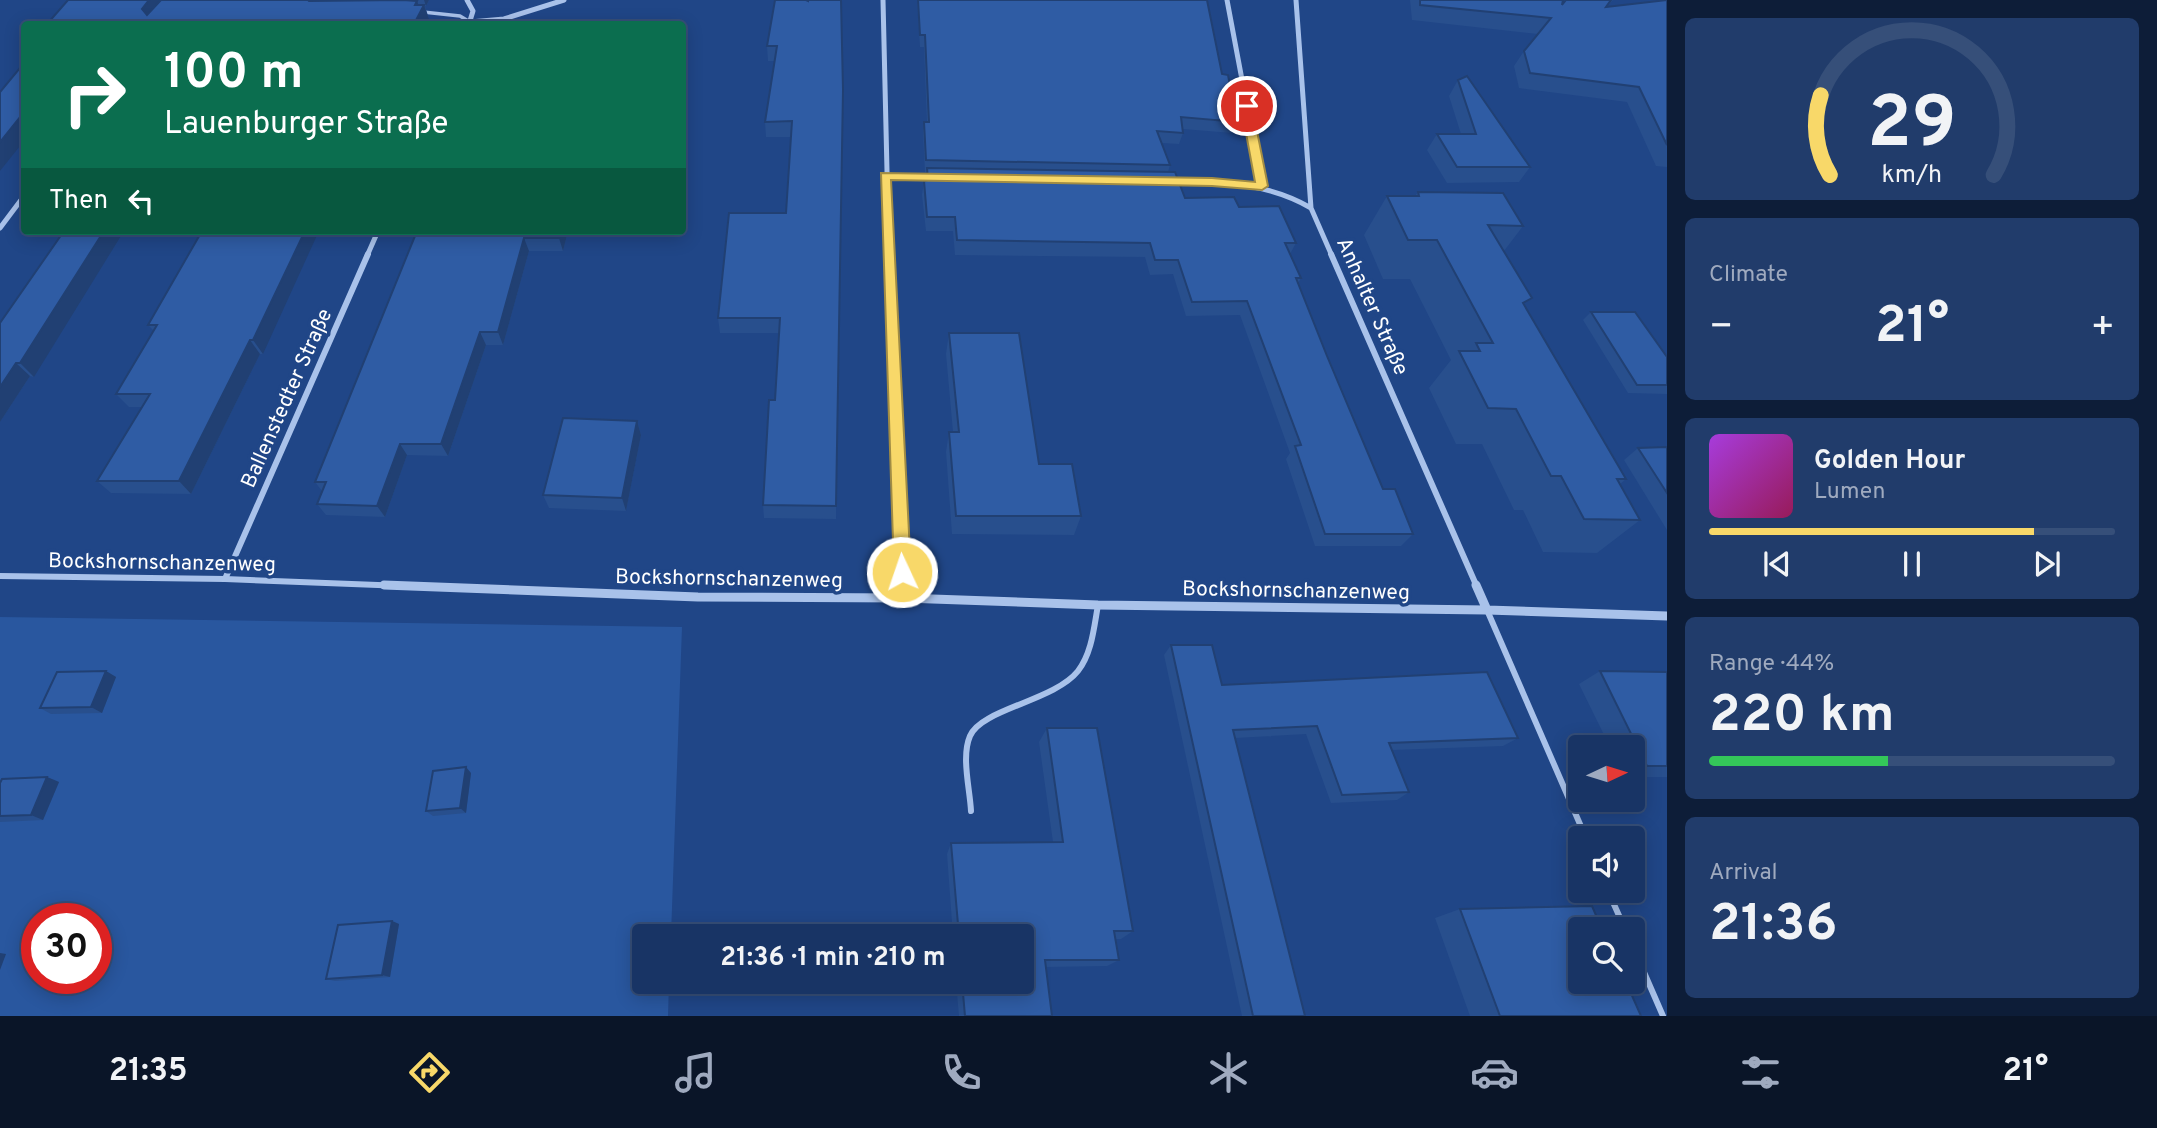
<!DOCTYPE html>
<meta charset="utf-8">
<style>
:root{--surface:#183465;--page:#213c6b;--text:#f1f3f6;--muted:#9faabf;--line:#364f79;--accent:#f8d869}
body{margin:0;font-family:Overpass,sans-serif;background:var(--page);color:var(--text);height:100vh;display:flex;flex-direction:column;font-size:26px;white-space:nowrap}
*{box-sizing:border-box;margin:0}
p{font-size:23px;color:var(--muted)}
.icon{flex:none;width:38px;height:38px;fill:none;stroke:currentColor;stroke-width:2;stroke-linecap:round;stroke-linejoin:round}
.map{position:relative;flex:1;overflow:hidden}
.drawer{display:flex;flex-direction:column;gap:18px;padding:18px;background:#0d1d38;width:490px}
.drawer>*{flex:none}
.banner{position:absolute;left:21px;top:21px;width:665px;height:214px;border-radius:7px;box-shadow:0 4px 18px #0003,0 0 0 2px var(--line);background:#0b6e4f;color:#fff;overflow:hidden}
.needle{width:46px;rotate:86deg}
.tools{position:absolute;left:1568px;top:735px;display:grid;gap:14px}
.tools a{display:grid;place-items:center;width:77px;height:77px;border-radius:7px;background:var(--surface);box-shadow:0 4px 18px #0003,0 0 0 2px var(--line);font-size:35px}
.speed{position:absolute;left:21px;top:903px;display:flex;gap:14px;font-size:35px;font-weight:700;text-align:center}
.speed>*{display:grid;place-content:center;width:91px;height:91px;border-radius:50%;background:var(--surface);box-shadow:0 4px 18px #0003,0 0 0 2px var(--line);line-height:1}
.speed .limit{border:10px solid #d22;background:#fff;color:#111}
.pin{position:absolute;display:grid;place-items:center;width:60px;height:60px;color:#fff;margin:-30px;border:4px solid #fff;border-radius:50%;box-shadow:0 2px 7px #0007}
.me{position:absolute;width:77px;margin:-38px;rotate:357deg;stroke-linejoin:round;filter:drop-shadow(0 0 5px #0008)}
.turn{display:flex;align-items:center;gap:24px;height:147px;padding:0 28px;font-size:32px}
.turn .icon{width:91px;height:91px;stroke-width:2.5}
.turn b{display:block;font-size:49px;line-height:60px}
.then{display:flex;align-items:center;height:66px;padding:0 28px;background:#0003;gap:14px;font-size:26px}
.big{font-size:52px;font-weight:700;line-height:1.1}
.drawer .card{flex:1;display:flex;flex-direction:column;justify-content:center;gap:10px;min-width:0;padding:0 24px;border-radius:10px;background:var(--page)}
.drawer .dial{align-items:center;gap:0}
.dial svg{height:182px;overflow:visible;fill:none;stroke:var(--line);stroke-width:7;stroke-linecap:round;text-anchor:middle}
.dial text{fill:var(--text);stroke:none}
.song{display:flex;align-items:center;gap:21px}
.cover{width:84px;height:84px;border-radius:10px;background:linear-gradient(135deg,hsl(280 70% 55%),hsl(330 70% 35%))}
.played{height:7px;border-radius:4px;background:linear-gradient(90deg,var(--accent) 80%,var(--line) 80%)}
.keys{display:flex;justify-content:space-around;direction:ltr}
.heat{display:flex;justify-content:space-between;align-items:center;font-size:38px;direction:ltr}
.charge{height:10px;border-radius:5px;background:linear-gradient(90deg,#34c759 44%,var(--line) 0)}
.trip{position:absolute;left:632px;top:924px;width:402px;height:70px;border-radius:7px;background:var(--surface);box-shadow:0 4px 18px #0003,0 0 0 2px var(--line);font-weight:700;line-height:70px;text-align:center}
.tab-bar{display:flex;height:112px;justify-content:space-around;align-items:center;background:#0a1528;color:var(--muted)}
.tab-bar .icon{width:49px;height:49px}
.tab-bar .current{color:var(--accent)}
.tab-bar b{font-size:32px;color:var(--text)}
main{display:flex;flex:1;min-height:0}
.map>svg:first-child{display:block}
.green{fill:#29579f;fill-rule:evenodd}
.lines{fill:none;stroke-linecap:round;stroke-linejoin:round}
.lane-far1{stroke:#a9c2ea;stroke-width:3.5}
.lane{stroke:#a9c2ea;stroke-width:6}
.street-far2{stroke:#a9c2ea;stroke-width:5}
.street-far1{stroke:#a9c2ea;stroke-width:6}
.street{stroke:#a9c2ea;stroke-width:9}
.wall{fill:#284f8d}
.shaded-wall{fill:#214073}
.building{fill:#2f5ca4;stroke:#214073;stroke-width:2}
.route{fill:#f8d869;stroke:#a18c44;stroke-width:2}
.labels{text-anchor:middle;stroke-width:7;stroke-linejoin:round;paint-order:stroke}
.street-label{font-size:21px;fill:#fff;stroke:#204687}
</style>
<main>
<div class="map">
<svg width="1667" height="1016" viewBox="0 0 1667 1016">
<rect width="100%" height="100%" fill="#204687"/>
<!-- green -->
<path class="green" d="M0 617 682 627 671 936H644V982H669L668 1016H0ZM37 919H96V978H37Z"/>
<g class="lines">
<!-- lane-far1 -->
<path class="lane-far1" d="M423 12 460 16 470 22"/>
<!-- lane -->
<path class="lane" d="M1487 610 1586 838
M971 811C970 789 961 757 970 736 981 709 1054 701 1078 671 1092 653 1094 627 1098 605
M1608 891 1625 929
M1633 947 1663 1016"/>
<!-- street-far2 -->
<path class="street-far2" d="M467 0 473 11 469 24
M883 0 889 256
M1227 0 1262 186
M1296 0 1311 208 1332 256
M470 22 504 19 564 0
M885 176 934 177
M1170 181C1220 182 1266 182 1311 208
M0 228 24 196
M367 256 378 231"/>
<!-- street-far1 -->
<path class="street-far1" d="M889 254 903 587
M1331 254 1477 587
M0 576 225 579 430 587
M225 579 368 254"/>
<!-- street -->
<path class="street" d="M384 585 698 597 904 598 1098 605 1487 610 1667 616
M903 585 904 598
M1476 585 1487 610"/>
</g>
<!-- wall -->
<path class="wall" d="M68 0H429L426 6H425L429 19Z
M841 0 836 519 764 518 763 505 775 400 779 333H720L718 318 786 213 791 137H766L765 122 775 61H768L767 46 808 1Z
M917 0H1207L1222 74 1237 122 1232 133 1183 129V133L1179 144 1162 143 1170 165 1168 172 1185 198 1239 207 1296 243 1290 254 1301 278 1298 283 1327 356 1383 489 1413 534 1401 546H1315L1286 459 1290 453 1240 315 1186 316 1173 274 1150 275 1145 257 955 255 953 231H926L922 195 924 181 926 180 927 172H925L923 133 924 122H927L924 47H920Z
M1410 0H1563L1562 5 1566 0H1613L1607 7 1667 0V167L1656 166 1627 102 1519 88 1514 66 1524 51 1538 34 1412 20Z
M1458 80 1530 167 1519 182 1447 183 1427 150 1437 134H1461L1449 96Z
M1418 192 1523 226 1504 251 1525 306 1626 479 1620 484 1640 520 1597 553 1543 552 1523 510H1514L1482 444H1456L1429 388 1451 360 1410 279H1383L1364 235 1387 196H1415Z
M202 231 263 354H260L191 494 111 493 97 481 142 407H129L116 394 154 331 148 325Z
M417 231H568L563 251H529L503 345H486L448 456 407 455 385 517 326 515 317 504 322 491 315 482Z
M1591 312 1667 357V394L1628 393 1583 320Z
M0 323 34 377 30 376 0 422Z
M949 333 1039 464 1081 516 1074 535 952 534 946 452 949 432H953L946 354Z
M637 421 641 435 626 511 549 508 543 495Z
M1667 447V530L1624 460 1638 448Z
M1171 645 1222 685 1518 738 1503 746 1392 750 1409 792 1397 800 1331 803 1306 734 1235 738 1305 1016H1242L1164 655Z
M106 671 116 677 102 713 51 714 40 708Z
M1600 671 1667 672V777H1633V747H1610L1579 684Z
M1047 728 1133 931 1121 939H1115L1119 960 1107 966 1046 967 1052 1016H959L956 982H1022V936H953L947 854 951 843 1053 842 1039 742Z
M471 773 466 813 433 816 426 811Z
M47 777 59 782 43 820 0 822V783Z
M1460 909 1641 1016H1470L1435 918Z
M392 921 399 924 390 977 335 981 326 979Z"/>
<!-- shaded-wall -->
<path class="shaded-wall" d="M149 0H167L151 23 142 9Z
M424 0H429L426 6Z
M417 1 421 12 424 5 429 19 427 24H414L415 5Z
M24 112V141L0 171V142Z
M104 231H124L34 377 20 363Z
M305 231H319L263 354 253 340Z
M561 231H568L563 251 559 238Z
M524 238 529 251 503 345 498 332Z
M480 332 486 345 448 456 441 444Z
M250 340 260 354 191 494 179 481Z
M16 363 30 376 0 422V387Z
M637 421 641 435 626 511 622 498Z
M400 444 407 455 385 517 377 506Z
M106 671 116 677 102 713 91 707Z
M466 767 471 773 466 813 460 808Z
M47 777 59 782 43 820 31 815Z
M392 921 399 924 390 977 382 975Z
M0 953 6 954 0 970Z"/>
<!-- building -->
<path class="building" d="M68 0H149L142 9 147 15 161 0H308L309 1 403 0 417 1 415 5H424L414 24H47Z
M775 0H806L808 1V0H841L843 90 836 506 763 505 769 400H775L780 318H718L729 213H786L792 121 765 122 777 46H767Z
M918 0H1207L1222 74 1228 75 1237 122 1181 117 1183 133 1157 131 1170 165 926 160 924 122H929L925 35H920Z
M1420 0H1563L1562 5 1566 0H1611L1606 7 1667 0V145L1639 87 1530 73 1524 51 1551 18 1420 5Z
M24 63V112L0 142V92Z
M1467 76 1530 167H1457L1437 134H1476L1458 80Z
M927 168 1175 172 1185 198 1234 197 1239 207 1279 206 1296 243H1285L1301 278H1296L1327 356 1383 489H1395L1413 534H1325L1295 446 1301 445 1247 301 1192 302 1178 260H1155L1150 243 957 240 955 217H927L924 181 928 180Z
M1418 192 1503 193 1523 226 1488 225 1532 298 1523 303 1626 479H1617L1640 520 1584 519 1561 476H1551L1516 409 1488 408 1459 351H1480L1476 343H1493L1437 240H1408L1387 196H1419Z
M64 231H104L20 363H16L0 387V323Z
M202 231H305L253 340H250L179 481H97L150 394H116L157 325H148Z
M417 231H561L559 238H524L498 332H480L441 444H400L377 506 317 504 326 482H315Z
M1591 312H1635L1667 357V385H1637Z
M949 333H1019L1039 464H1072L1081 516H956L949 432H959Z
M563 418 637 421 622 498 543 495Z
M1667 447V493L1638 448Z
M1171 645H1212L1222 685 1487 672 1518 738 1389 743 1409 792 1342 795 1317 726 1233 730 1305 1016H1253Z
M106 671 91 707 40 708 57 672Z
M1600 671 1667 672V766H1647Z
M1047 728H1097L1133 931H1114L1119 960H1045L1052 1016H965L962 982H1022V936H959L951 843 1063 842Z
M466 767 460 808 426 811 433 771Z
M47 777 31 815 0 816V783L2 779Z
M1592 906 1602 929H1580V982H1626L1641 1016H1500L1460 909Z
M392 921 382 975 326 979 338 925Z"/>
<!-- route -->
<path class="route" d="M1247 103 1252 106 1268 186 1262 190 1212 186 891 180 911 572 908 577 902 579 897 577 894 572 881 173 1212 178 1255 182 1241 106Z"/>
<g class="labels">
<!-- street labels -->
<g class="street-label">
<text transform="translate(1373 306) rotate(66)" y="7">Anhalter Straße</text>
<text transform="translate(286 398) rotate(-66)" y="7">Ballenstedter Straße</text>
<text transform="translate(162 562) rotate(1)" y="7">Bockshornschanzenweg</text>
<text transform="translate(729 578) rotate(1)" y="7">Bockshornschanzenweg</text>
<text transform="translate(1296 590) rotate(1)" y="7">Bockshornschanzenweg</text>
</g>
</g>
</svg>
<div class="tools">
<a><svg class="needle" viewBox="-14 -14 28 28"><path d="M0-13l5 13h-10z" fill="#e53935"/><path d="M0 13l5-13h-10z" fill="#9faabf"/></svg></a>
<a><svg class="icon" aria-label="sound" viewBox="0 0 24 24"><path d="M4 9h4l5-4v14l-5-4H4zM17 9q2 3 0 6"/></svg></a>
<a><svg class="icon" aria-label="search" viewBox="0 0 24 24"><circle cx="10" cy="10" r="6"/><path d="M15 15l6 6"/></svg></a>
</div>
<div class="speed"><div class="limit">30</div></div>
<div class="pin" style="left:1247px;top:106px;background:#d93025"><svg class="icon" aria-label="arrive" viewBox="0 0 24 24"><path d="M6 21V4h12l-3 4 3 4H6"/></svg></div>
<svg class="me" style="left:902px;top:572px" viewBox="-20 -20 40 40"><circle r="17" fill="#f8d869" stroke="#fff" stroke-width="3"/><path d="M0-11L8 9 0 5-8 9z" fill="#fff"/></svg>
<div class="trip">21:36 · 1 min · 210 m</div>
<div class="banner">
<div class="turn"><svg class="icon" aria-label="right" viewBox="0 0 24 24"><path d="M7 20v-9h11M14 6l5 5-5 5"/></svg><div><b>100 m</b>Lauenburger Straße</div></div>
<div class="then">Then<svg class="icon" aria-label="left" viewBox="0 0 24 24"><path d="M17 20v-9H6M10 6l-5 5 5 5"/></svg></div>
</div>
</div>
<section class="drawer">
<div class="card dial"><svg viewBox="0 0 100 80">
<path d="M14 69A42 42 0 1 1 86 69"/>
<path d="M14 69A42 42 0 0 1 10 34" stroke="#f8d869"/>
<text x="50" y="56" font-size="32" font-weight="700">29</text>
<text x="50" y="72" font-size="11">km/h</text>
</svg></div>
<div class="card"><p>Climate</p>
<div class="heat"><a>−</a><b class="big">21°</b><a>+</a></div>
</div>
<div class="card">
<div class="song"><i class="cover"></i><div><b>Golden Hour</b><p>Lumen</p></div></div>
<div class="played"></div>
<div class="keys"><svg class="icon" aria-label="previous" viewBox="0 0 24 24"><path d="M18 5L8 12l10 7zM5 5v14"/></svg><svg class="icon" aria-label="pause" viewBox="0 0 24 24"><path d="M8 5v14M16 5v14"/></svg><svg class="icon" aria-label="next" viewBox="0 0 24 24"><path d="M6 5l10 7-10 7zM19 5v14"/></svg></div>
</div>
<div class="card"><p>Range · 44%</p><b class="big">220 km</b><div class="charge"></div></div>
<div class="card"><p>Arrival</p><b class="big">21:36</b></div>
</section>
</main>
<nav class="tab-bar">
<b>21:35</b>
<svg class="icon current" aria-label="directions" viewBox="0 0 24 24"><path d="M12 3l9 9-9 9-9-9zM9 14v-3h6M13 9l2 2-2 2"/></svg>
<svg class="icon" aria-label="music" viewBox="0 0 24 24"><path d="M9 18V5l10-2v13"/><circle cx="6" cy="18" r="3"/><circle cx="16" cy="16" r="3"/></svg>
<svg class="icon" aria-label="phone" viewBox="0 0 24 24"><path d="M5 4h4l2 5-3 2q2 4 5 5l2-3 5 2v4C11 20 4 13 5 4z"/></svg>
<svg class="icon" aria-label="climate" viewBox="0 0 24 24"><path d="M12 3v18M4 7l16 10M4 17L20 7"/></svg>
<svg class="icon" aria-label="car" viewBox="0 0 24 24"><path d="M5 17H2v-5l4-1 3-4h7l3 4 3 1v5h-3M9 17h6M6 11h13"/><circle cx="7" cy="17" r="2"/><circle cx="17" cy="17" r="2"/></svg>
<svg class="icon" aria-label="filters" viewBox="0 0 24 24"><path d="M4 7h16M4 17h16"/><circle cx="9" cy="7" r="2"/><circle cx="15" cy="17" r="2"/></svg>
<b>21°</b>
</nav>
